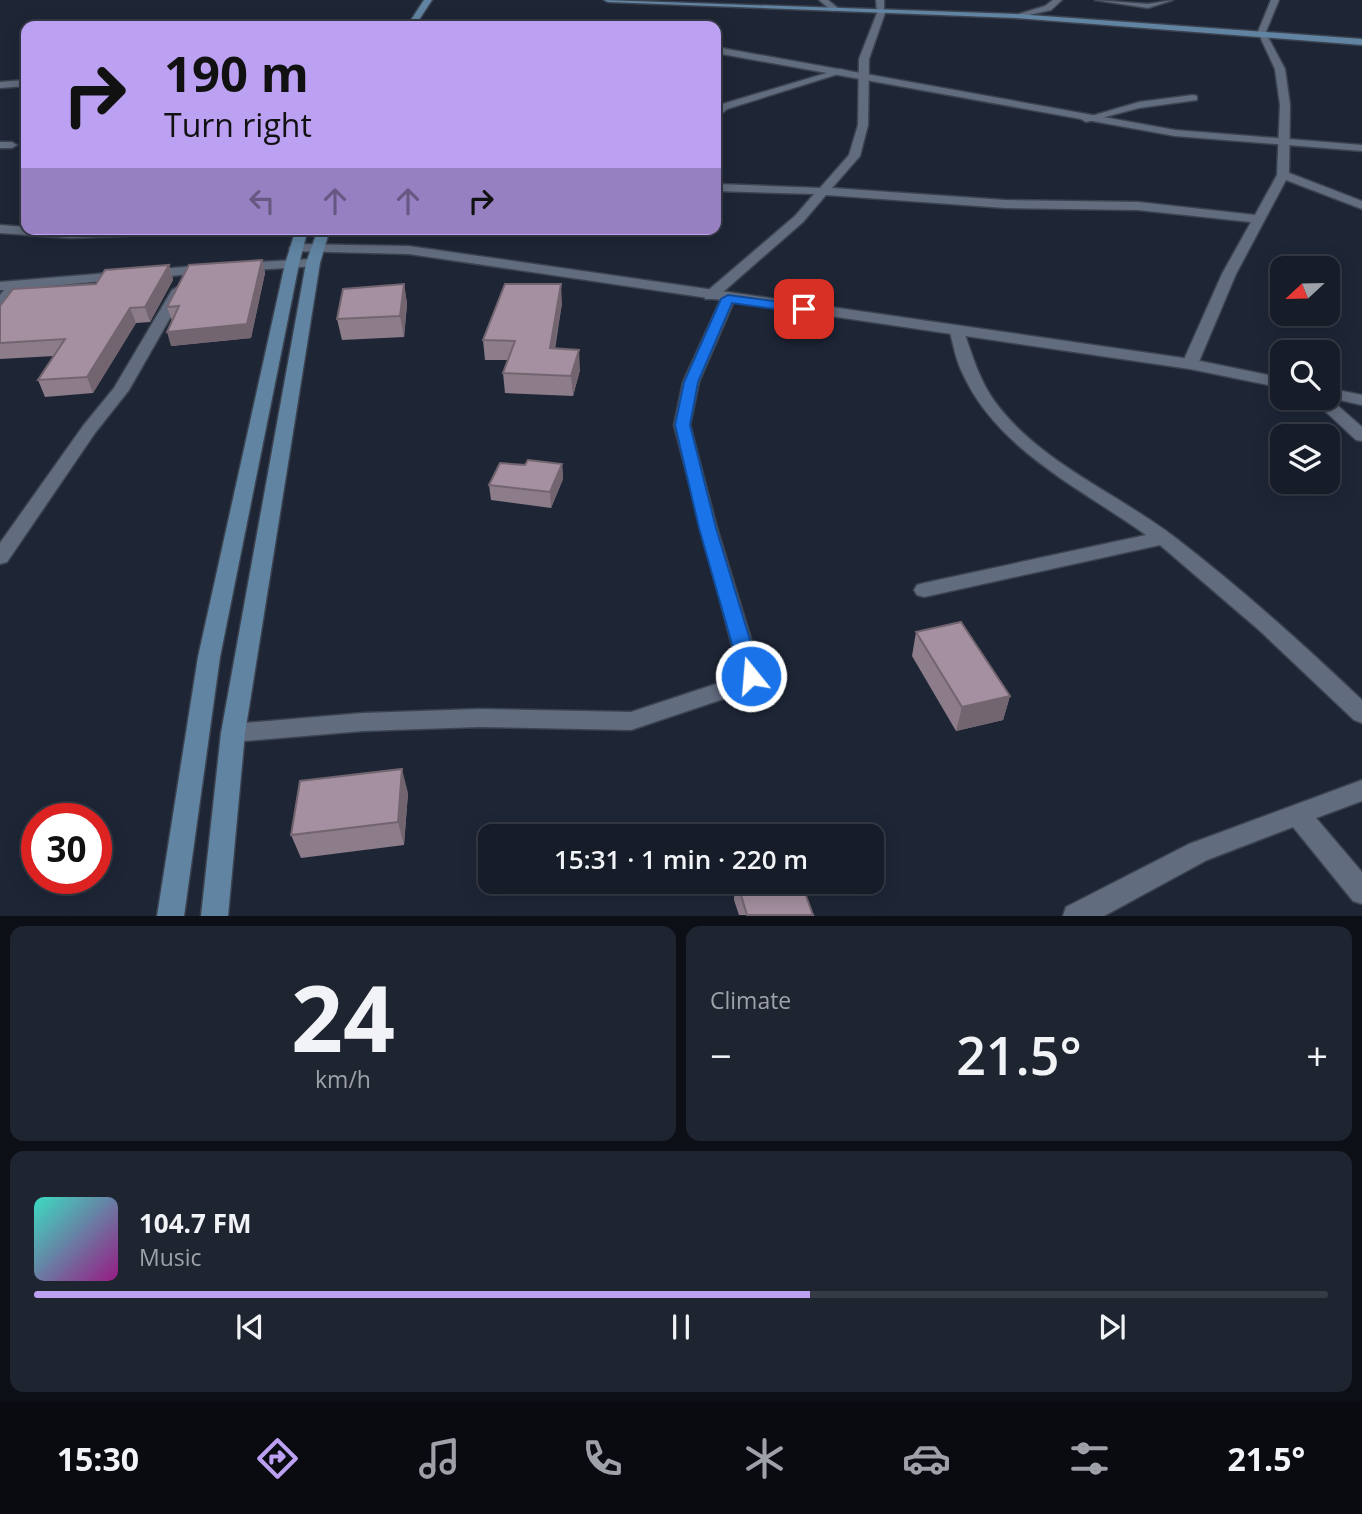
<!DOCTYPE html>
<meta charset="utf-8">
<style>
:root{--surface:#161c28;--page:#1f2530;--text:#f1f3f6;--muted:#9ea1a8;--line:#353a45;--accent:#bca0f2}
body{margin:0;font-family:"Open Sans",sans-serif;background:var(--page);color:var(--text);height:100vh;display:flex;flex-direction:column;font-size:26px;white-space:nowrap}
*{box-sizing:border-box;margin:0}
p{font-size:23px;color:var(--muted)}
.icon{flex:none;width:38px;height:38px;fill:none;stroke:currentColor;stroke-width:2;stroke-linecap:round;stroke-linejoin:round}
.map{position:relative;height:916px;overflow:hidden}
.sheet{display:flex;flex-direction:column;gap:10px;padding:10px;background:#0c0f16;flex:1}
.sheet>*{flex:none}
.top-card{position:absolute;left:21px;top:21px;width:700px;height:214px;border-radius:14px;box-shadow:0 4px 18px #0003,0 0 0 2px var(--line);background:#bca0f2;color:#111;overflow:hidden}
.needle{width:46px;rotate:248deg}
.fabs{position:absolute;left:1270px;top:256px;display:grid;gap:14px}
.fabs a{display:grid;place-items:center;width:70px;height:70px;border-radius:14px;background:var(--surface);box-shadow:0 4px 18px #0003,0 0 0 2px var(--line);font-size:35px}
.speed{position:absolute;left:21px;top:803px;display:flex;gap:14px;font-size:35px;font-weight:700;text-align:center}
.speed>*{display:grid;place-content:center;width:91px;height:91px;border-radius:50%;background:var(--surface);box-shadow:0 4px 18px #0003,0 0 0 2px var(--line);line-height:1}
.speed .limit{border:10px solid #d22;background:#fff;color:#111}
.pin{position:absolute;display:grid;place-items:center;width:60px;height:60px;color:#fff;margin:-30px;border-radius:14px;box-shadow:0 4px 10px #0006}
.me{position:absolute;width:77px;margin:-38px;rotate:343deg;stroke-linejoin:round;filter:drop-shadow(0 0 5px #0008)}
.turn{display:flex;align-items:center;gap:24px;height:147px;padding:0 28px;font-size:32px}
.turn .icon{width:91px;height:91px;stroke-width:2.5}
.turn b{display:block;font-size:49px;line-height:60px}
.lanes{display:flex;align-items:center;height:66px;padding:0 28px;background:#0003;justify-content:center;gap:35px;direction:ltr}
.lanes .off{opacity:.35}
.big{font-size:52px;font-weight:600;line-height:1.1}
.sheet .tile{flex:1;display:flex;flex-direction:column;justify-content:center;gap:10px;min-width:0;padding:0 24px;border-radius:14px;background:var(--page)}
.sheet .dial{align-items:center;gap:0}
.dial b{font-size:91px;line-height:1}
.song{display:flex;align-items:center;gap:21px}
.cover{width:84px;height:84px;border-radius:10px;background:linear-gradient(135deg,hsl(170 70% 55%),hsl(310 70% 35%))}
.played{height:7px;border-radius:4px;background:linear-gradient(90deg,var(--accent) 60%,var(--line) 60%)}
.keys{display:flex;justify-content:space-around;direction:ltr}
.heat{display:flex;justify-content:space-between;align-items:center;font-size:38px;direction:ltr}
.sheet .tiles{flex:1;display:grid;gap:10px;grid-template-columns:1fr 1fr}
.tile:last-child{grid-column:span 2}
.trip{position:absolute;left:478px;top:824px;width:406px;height:70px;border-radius:14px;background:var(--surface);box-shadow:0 4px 18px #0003,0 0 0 2px var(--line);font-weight:600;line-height:70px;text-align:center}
.menu{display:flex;height:112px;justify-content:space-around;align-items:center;background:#090b10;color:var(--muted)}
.menu .icon{width:49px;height:49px}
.menu .on{color:var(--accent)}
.menu b{font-size:32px;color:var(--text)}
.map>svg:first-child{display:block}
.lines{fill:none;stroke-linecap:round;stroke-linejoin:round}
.minor-casing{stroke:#3c4350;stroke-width:3}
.tertiary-casing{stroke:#3c4350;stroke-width:3}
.secondary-casing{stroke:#3c4350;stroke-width:3}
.minor{fill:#616c7e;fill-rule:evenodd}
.tertiary{fill:#616c7e;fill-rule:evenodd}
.secondary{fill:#6084a2;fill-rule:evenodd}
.wall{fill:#8d7c8a}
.shaded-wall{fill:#736570}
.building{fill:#a490a0;stroke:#736570;stroke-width:2}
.route{fill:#1a73e8;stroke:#114b97;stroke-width:2}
</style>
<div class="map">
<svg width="1362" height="916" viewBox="0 0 1362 916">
<rect width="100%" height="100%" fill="#1e2636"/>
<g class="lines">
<!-- minor casing -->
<g class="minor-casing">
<path id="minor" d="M819 0H828L839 9 832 11Z
M1053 0H1062L1051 10 1016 18 1012 16 1045 6Z
M1095 0 1148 4 1173 0 1148 8Z
M881 11 885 13 869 59 868 125 860 156 832 188 1005 200 1138 202 1255 215 1277 175 1280 105 1275 69 1261 39 1265 36 1269 39 1285 69 1290 105 1289 173 1362 201V209L1286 180 1236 274 1198 364 1190 369 1182 364 1222 274 1251 222 1138 210 1005 208 826 195 803 222 715 299H705V293L795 216 814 194 716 191V184L820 188 849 155 858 125 859 59 877 13Z
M840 69 848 71 727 109 716 119V109L719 105Z
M26 80V86L0 88V82Z
M1193 95 1197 96V100L1139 108 1086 122 1081 119 1139 102Z
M0 142H12L17 145 12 148H0Z
M0 225 26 227V229H199L193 233 71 238 0 233Z
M313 259 320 263 318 266 240 271 233 267 240 263Z
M208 265 213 266V272L149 278 142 274 149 270Z
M121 272 126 273V279L18 289 5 308 0 309V295L4 290H0V282Z
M179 286 186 290 129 390 95 433 7 562 0 564V543L83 426 114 388 172 290Z
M728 295 735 299 699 382 690 425 717 528 762 675 756 688 631 730 479 727 363 731 233 742 225 740 221 733 225 726 233 724 363 713 479 709 631 712 740 676 674 425 683 382 721 299Z
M956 325 963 329C972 354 979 380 995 402 1041 464 1118 493 1177 539 1242 589 1303 644 1362 700V723L1354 720 1259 630 1160 545 924 597 917 595 914 590 917 585 924 583 1146 535C1079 487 996 450 961 370 955 357 953 342 949 329Z
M1310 397H1328L1362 427V441L1356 440Z
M1362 780V801L1316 818 1362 872V904L1353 901 1293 827 1207 860 1104 916H1063L1066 907 1189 844Z"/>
</g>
<!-- tertiary casing -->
<g class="tertiary-casing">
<path id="tertiary" d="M876 0H884V15L877 13Z
M1271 0H1279L1265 34 1269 39 1265 42 1257 34Z
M716 47 1175 130 1362 145V151L1175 136 716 53Z
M296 244 409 246 1190 359 1283 378V388L1190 369 409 254 291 251 289 248Z
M1328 388 1362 395V405L1326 397H1328Z"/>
</g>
<!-- secondary casing -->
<g class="secondary-casing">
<path id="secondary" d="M424 0H432L415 26H407Z
M604 0 1016 14 1362 39V45L1016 18 608 2Z
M296 229H308L299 264 220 657 184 916H157L198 657 285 264Z
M318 229H330L320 263 245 733 228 916H201L221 733 306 263Z"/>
</g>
<!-- minor -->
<use href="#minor" class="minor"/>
<!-- tertiary -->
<use href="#tertiary" class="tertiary"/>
<!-- secondary -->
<use href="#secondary" class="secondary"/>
</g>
<!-- wall -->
<path class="wall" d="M262 260 265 273 251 338 171 346 172 321 167 307Z
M169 265 173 280 150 322 136 323 93 393 45 397 38 380 54 356 0 359V306L96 284Z
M404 284 407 304 404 337 342 340 337 319Z
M562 303 555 349 580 370 573 396 505 393 503 373 508 360H485L483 340Z
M562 464 563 479 551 508 491 500 489 485 525 465Z
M916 632 1010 696 1003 720 956 731 912 656Z
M408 793 404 845 301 858 291 835Z
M735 882H801L813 915H739L734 900Z"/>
<!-- shaded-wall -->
<path class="shaded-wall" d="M262 260 265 273 251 338 171 346 167 332Z
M169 265 173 280 150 322 145 307Z
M404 284 407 304 404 337 400 316Z
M561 284 562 303 551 368 550 348Z
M130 308 136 323 93 393 87 377Z
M579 350 580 370 573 396 571 376Z
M562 464 563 479 551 508 550 492Z
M1010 696 1003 720 956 731 962 707Z
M402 769 408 793 404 845 398 822Z"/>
<!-- building -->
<path class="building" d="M262 260 247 324 167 332 179 306 167 307 189 265Z
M169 265 145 307 130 308 87 377 38 380 65 339 0 343V306L13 289 96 284 105 270Z
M404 284 400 316 337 319 343 289Z
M505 284H561L550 348 579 350 571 376 503 373 515 341 483 340Z
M528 460 562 464 550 492 489 485 500 463 525 465Z
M961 622 1010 696 962 707 916 632Z
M402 769 398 822 291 835 300 781Z
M737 882H801L813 915H747Z"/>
<!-- route -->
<path class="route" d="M728 295 804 305 810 309 804 313 732 303 698 382 690 425 716 528 761 676 759 681H744L741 676 699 528 675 425 684 382 721 299Z"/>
</svg>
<div class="fabs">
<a><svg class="needle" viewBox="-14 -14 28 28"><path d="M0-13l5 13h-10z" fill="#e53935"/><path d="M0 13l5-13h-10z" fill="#9ea1a8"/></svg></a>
<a><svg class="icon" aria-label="search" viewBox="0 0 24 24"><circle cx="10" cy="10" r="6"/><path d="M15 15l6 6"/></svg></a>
<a><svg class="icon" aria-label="layers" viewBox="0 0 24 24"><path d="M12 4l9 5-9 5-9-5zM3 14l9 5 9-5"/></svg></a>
</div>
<div class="speed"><div class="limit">30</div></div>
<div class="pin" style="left:804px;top:309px;background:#d93025"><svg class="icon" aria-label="arrive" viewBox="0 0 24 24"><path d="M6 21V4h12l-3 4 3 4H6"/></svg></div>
<svg class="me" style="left:751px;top:676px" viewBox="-20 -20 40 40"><circle r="17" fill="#1a73e8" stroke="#fff" stroke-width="3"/><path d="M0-11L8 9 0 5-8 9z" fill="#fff"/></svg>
<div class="trip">15:31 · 1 min · 220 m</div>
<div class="top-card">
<div class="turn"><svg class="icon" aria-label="right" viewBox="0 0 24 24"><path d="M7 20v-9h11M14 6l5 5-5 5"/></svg><div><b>190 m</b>Turn right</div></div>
<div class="lanes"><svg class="icon off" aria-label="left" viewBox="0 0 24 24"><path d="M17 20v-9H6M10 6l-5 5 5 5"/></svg><svg class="icon off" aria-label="ahead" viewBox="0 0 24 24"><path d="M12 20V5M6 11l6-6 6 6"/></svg><svg class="icon off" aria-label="ahead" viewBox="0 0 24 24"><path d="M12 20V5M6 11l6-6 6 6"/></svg><svg class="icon" aria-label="right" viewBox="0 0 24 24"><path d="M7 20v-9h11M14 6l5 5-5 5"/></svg></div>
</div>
</div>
<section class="sheet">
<div class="tiles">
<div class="tile dial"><b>24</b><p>km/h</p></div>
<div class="tile"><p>Climate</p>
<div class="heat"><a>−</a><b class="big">21.5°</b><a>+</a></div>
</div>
<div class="tile">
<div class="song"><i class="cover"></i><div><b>104.7 FM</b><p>Music</p></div></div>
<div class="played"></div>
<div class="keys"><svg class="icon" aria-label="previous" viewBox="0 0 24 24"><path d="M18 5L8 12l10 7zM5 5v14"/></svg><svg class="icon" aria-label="pause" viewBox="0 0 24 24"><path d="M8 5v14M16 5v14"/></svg><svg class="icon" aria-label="next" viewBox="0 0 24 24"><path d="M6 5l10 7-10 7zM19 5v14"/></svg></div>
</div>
</div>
</section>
<nav class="menu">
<b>15:30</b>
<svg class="icon on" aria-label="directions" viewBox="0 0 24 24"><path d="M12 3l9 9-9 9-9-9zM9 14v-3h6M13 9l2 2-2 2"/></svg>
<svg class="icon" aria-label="music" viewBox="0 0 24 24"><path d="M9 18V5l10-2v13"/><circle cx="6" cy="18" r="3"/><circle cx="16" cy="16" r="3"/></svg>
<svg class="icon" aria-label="phone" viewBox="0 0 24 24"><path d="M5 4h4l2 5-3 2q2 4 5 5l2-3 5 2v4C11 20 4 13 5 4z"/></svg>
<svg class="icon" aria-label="climate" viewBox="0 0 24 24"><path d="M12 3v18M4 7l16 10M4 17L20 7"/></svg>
<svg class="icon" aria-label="car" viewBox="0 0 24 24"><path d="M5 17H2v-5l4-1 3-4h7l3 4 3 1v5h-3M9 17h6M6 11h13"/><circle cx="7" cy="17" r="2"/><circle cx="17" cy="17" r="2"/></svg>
<svg class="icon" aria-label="filters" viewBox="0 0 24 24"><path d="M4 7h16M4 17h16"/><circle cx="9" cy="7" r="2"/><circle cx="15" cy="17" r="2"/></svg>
<b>21.5°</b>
</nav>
